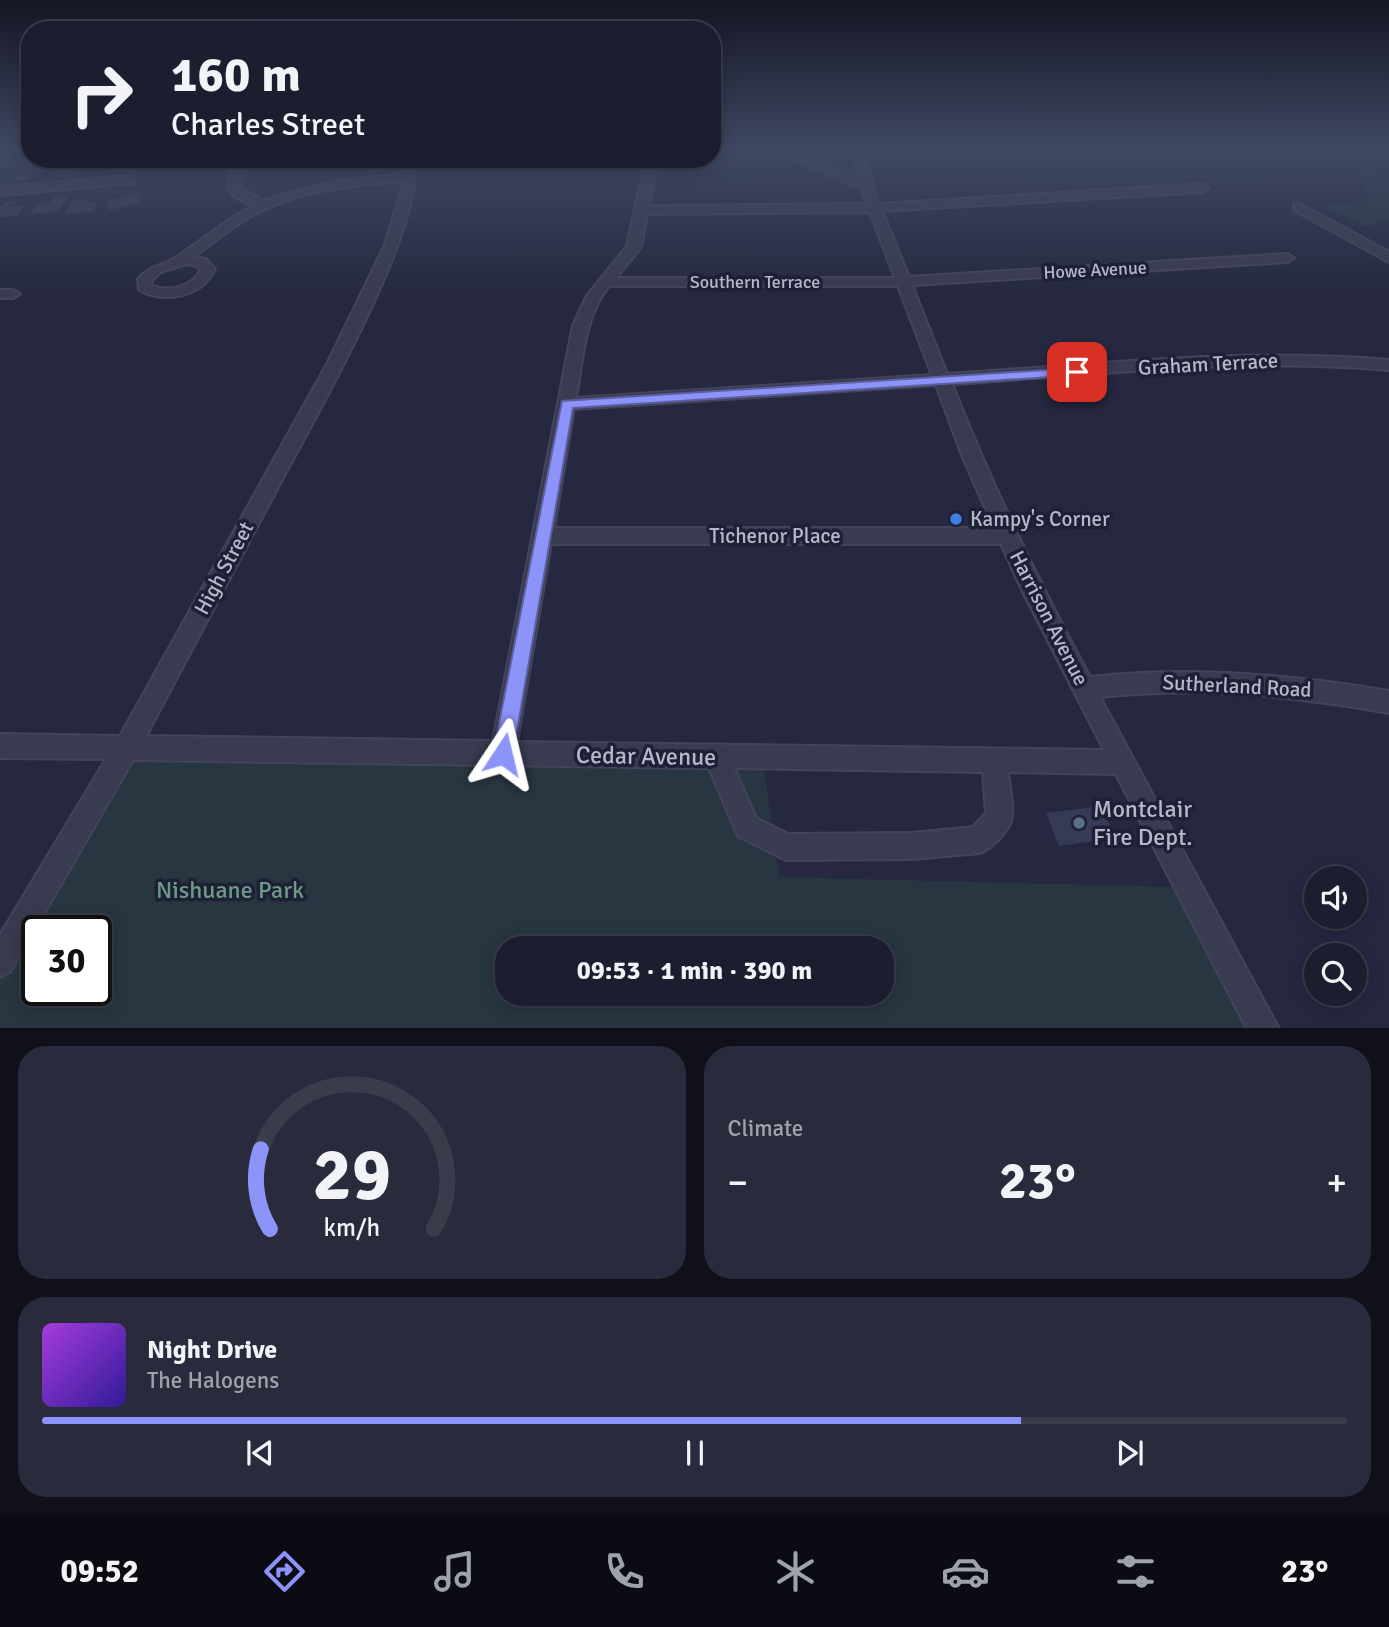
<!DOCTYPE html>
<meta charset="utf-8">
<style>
:root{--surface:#1c1e30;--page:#292b3c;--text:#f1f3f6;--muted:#a0a2ab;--line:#3a3c4c;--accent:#8d94f9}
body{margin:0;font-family:Signika,sans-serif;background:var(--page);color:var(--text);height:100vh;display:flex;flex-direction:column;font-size:26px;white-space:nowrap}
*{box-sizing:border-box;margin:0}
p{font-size:23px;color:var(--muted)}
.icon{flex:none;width:38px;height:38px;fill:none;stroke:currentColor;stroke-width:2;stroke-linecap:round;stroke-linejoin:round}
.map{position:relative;height:1028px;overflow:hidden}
.details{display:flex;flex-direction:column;gap:18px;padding:18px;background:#0f101a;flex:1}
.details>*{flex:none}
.hud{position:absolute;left:21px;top:21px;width:700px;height:147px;border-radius:28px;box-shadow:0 4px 18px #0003,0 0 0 2px var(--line);background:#1c1e30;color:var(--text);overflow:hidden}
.buttons{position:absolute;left:1304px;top:866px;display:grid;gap:14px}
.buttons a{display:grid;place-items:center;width:63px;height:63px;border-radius:50%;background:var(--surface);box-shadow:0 4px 18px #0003,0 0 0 2px var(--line);font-size:35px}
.speed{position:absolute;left:21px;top:915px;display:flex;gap:14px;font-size:35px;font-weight:700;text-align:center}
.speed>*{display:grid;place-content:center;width:91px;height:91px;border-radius:50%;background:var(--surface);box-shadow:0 4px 18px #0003,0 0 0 2px var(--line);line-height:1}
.speed .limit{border:4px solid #111;border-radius:10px;background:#fff;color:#111}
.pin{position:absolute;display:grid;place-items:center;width:60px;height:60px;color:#fff;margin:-30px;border-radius:14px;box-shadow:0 4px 10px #0006}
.me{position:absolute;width:77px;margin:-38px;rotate:10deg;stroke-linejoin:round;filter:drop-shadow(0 0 5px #0008)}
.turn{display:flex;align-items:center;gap:24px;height:147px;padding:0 35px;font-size:32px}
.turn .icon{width:91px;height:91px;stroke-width:2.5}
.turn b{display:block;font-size:49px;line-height:60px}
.big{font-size:52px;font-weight:700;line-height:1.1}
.details .card{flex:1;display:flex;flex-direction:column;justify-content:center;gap:10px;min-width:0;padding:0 24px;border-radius:28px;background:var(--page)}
.details .dial{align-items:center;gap:0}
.dial svg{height:182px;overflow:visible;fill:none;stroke:var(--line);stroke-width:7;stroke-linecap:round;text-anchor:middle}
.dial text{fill:var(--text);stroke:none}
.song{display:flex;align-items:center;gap:21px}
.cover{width:84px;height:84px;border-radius:10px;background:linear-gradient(135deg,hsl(280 70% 55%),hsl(250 70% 35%))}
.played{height:7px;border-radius:4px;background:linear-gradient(90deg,var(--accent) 75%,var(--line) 75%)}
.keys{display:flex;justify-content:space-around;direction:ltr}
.heat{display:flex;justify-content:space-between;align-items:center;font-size:38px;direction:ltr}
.details .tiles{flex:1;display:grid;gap:18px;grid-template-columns:1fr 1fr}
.card:last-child{grid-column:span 2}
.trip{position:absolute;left:495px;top:936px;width:399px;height:70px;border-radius:28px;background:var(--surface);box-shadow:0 4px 18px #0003,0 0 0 2px var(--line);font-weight:700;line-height:70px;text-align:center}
.menu{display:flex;height:112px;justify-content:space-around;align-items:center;background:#0b0c13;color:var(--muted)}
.menu .icon{width:49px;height:49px}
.menu .selected{color:var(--accent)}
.menu b{font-size:32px;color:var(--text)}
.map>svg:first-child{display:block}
.green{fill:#273641;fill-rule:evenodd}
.building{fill:#373a56}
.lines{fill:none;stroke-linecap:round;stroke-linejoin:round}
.minor-casing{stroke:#434459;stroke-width:4}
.minor{fill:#393b50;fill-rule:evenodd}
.route{fill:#8d94f9;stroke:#5c60a2;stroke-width:2}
.shop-dot{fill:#3f7fe0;stroke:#1e2035;stroke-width:2.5}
.service-dot{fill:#5c6f8a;stroke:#1e2035;stroke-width:2.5}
.labels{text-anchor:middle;stroke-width:7;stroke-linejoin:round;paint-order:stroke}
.far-street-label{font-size:18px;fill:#b6b7cb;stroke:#1e2035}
.street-label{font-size:21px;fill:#b6b7cb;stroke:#1e2035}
.poi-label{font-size:21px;fill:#b6b7cb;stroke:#1e2035;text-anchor:start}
.near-street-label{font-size:24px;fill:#b6b7cb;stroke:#1e2035}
.near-poi-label{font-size:24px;fill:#b6b7cb;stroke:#1e2035;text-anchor:start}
.near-park-label{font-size:24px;fill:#6d9c86;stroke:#1e2035}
</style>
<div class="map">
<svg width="1389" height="1029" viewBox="0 0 1389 1029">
<rect width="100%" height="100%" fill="#252840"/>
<!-- green -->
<path class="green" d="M1355 170 1389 176V221L1362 227 1324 205 1371 201Z
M125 750 764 768 779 877 1182 887 1258 1029H0V958ZM37 931H96V990H37ZM508 948H882V994H508Z"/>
<!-- building -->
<path class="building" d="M94 159H117L111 168H89Z
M82 161 72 176 59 177 63 172 51 173 57 164Z
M42 165H48L42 174 30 175 26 180 13 181 25 166Z
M138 193 141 203 109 210 107 201Z
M68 196 57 212 30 214 37 204 51 202 54 197Z
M85 200 84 202 98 201 92 212 64 214 73 201Z
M17 201 13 207 25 205 18 215 0 218V207L4 202Z
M1101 806 1113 832 1108 833 1110 839 1059 846 1046 813Z"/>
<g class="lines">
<!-- minor casing -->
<g class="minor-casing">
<path id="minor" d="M4 150H15L4 165 0 166V155Z
M774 150H789L859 179 853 150H865L866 163 879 204 1203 184 1209 188 1203 192 882 211 909 277 1287 254 1294 258 1287 262 912 285 947 374C1094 365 1242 347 1389 360V370C1244 357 1097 375 952 384 992 485 1038 581 1090 677 1190 666 1290 674 1389 691V713C1294 696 1197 686 1100 697L1279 1029H1247L1116 774 1008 772C1009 786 1014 803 1012 817 1010 831 992 848 980 853L912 859 786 860 738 836 709 768 133 760 10 972 0 977V935L106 759 0 758V734L120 736 327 364 385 245 404 181C352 185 298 190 251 216 231 228 212 243 194 257L206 259 215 269C202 297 165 304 139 290L138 279C149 266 162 266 175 258 202 241 225 220 253 206L235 197 228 188 231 172 242 159H254L243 173 240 188 263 201 332 182 405 174 402 159H414C426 229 311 424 275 493 232 574 189 655 146 736L493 741 573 325 586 297 627 246 646 159H658L649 206 867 204 862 189ZM870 212 895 278H616L641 247 647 214ZM186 264 197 266 201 270C192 287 169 293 151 285L152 280 161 272ZM609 286H898L932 375 576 398C583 360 584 317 609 286ZM936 385 963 458 994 528H554L574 409ZM551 544H1001L1023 592 1104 750 517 742ZM734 768 983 772 986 813 973 827 912 833 788 834 756 818Z
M1359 150 1389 153V159L1360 152Z
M129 176 135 180 133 183 0 195V187Z
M1298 203 1389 252V262L1294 210V204Z
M0 290H13L20 294 13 298H0Z"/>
</g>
<!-- minor -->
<use href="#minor" class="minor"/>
</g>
<!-- sky -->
<linearGradient id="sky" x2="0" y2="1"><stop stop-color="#141623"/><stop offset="0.51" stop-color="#404864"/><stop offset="1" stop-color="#404864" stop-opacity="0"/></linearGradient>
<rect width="1389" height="294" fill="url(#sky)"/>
<!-- route -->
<path class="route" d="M1077 368 1081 369V375L573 408 513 754 510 761 503 764 496 761 493 754 562 401Z"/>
<!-- markers -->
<circle class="shop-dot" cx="956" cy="519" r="7"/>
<circle class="service-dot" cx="1079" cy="823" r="7"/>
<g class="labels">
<!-- far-street labels -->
<g class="far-street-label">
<text transform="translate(1095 270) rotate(-3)" y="6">Howe Avenue</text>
<text x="755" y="288">Southern Terrace</text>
</g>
<!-- street labels -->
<g class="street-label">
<text transform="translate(1208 364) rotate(-3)" y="7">Graham Terrace</text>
<text x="775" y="543">Tichenor Place</text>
<text transform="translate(224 568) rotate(-62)" y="7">High Street</text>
<text transform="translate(1049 618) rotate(63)" y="7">Harrison Avenue</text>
<text transform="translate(1237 686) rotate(3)" y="7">Sutherland Road</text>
</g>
<!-- poi labels -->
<g class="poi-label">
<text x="970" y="526">Kampy's Corner</text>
</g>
<!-- near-street labels -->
<g class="near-street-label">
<text transform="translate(646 756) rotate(1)" y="8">Cedar Avenue</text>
</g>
<!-- near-poi labels -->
<g class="near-poi-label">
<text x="1093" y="817">Montclair<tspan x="1093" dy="28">Fire Dept.</tspan></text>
</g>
<!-- near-park labels -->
<g class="near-park-label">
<text x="230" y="898">Nishuane Park</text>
</g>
</g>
</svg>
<div class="buttons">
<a><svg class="icon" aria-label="sound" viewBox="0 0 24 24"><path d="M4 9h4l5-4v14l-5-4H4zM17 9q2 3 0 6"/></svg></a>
<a><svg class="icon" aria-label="search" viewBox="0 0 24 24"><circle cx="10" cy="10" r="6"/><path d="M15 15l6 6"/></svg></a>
</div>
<div class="speed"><div class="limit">30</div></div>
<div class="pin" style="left:1077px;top:372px;background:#d93025"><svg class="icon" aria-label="arrive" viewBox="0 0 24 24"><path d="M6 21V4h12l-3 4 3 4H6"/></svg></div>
<svg class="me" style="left:503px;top:754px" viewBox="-20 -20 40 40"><path d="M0-17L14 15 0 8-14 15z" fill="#8d94f9" stroke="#fff" stroke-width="4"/></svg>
<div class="trip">09:53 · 1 min · 390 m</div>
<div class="hud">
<div class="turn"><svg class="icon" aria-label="right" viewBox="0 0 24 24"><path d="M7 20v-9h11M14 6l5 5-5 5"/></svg><div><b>160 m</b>Charles Street</div></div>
</div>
</div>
<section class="details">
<div class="tiles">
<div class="card dial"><svg viewBox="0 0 100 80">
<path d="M14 69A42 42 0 1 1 86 69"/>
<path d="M14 69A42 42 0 0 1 10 34" stroke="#8d94f9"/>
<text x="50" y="56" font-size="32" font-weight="700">29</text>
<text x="50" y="72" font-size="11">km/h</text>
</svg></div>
<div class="card"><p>Climate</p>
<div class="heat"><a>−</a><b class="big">23°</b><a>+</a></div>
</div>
<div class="card">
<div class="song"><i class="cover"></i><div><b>Night Drive</b><p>The Halogens</p></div></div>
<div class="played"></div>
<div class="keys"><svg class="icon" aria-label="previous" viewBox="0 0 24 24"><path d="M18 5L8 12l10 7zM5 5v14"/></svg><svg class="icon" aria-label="pause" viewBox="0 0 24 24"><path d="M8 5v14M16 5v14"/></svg><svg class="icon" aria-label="next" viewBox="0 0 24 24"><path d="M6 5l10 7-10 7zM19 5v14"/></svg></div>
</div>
</div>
</section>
<nav class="menu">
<b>09:52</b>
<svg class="icon selected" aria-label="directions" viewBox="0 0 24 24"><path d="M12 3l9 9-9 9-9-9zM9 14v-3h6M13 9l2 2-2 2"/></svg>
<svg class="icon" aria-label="music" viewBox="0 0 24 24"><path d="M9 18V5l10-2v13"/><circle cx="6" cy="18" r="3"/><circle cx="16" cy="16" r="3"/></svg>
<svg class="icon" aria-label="phone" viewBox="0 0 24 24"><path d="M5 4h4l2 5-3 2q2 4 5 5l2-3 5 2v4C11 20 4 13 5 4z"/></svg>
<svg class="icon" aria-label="climate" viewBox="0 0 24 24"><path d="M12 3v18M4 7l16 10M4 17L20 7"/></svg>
<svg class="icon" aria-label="car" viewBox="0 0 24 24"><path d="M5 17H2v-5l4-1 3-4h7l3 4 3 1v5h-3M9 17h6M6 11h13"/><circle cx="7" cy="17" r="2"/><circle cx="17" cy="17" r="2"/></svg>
<svg class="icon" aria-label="filters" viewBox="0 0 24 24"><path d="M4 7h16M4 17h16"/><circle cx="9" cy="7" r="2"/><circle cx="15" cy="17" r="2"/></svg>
<b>23°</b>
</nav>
